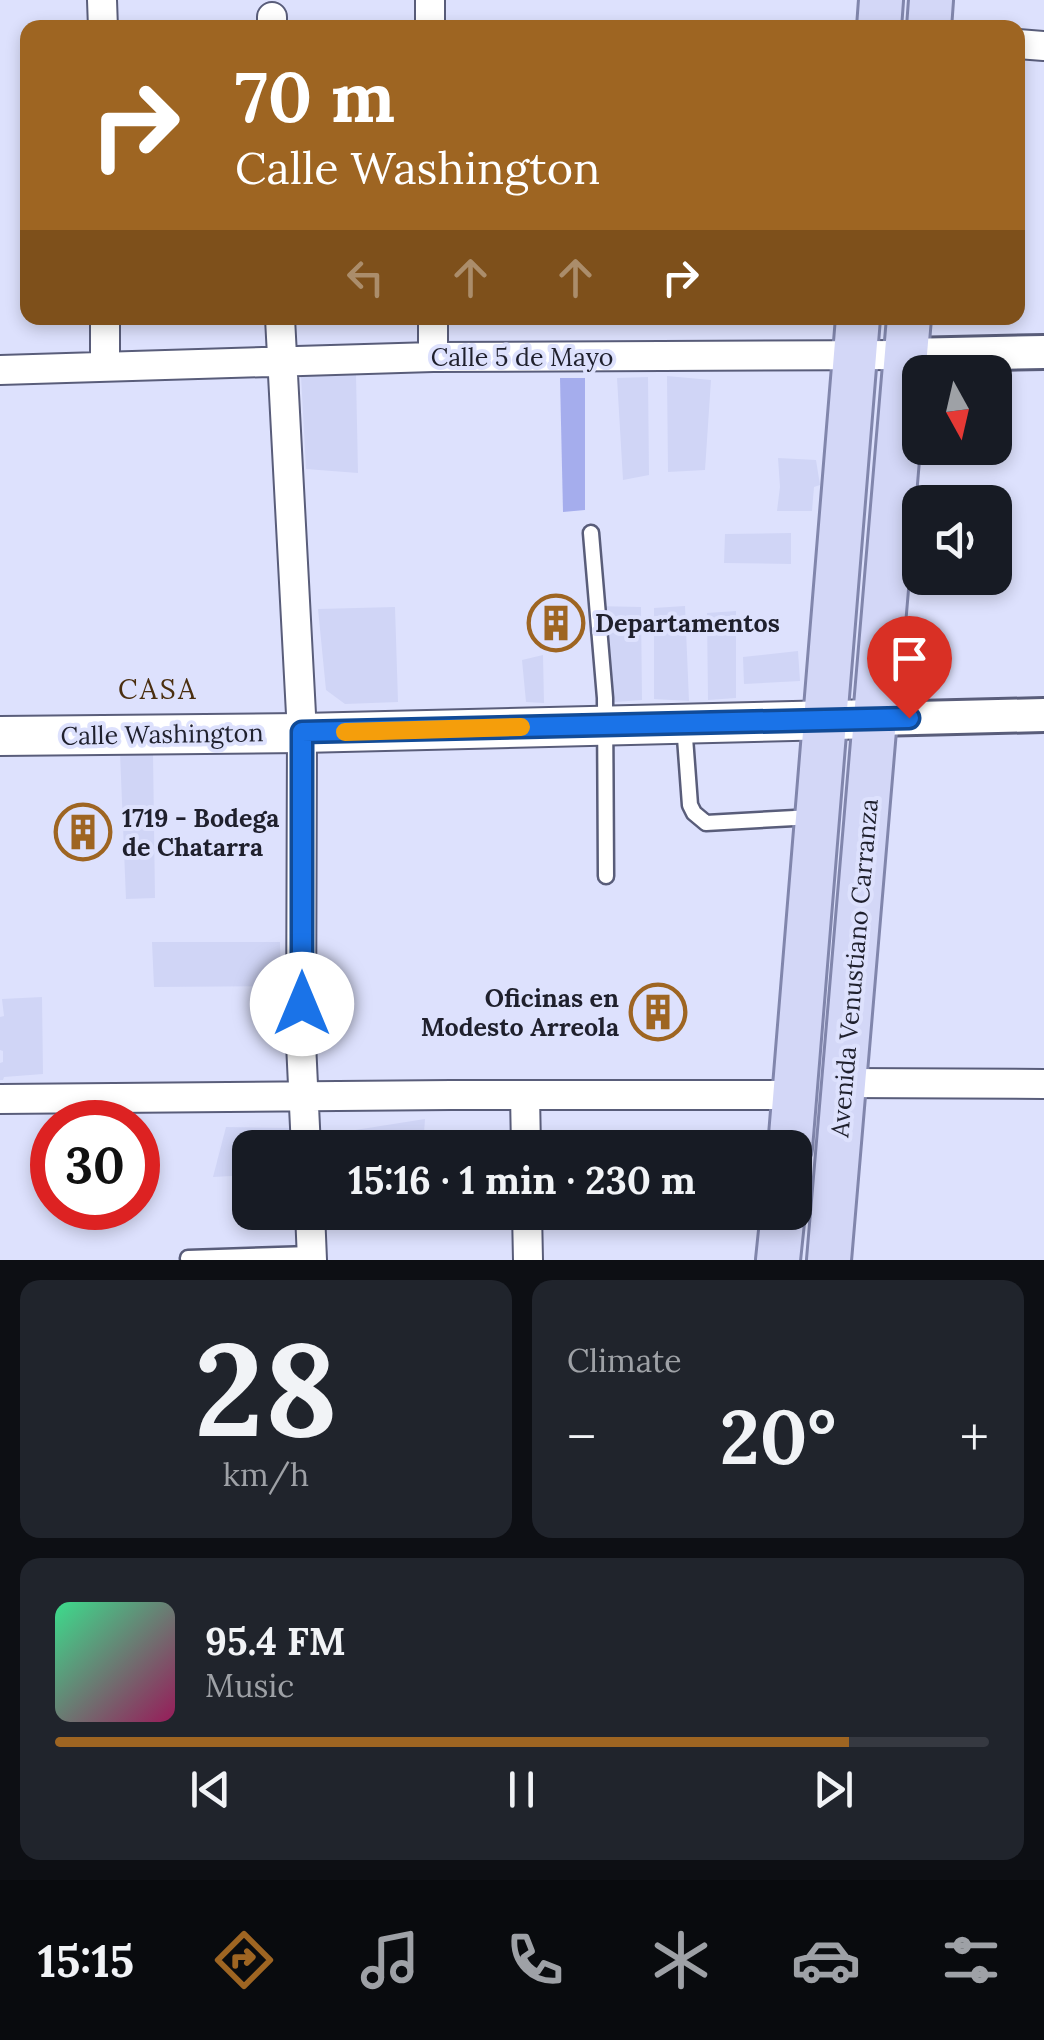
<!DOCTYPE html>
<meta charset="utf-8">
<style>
:root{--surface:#171b24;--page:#20242c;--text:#f1f3f6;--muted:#9ea1a6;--line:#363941;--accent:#9e6522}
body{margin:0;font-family:Lora,serif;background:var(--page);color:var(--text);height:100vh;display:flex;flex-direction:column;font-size:38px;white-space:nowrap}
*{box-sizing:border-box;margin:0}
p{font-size:32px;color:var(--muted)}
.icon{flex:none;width:55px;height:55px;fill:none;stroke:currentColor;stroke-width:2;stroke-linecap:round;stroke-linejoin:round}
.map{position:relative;height:1260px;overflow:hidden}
.panel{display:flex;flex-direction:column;gap:20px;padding:20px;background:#0d0f14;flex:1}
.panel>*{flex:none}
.banner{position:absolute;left:20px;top:20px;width:1005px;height:305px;border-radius:20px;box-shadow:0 5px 15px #0003;background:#9e6522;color:#fff;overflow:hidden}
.needle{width:65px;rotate:172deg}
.buttons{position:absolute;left:902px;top:355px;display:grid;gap:20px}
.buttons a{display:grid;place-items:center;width:110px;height:110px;border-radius:20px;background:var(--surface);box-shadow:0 5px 15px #0003;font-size:50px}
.speed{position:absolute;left:30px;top:1100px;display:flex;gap:20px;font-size:50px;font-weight:700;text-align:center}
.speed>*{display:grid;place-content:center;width:130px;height:130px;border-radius:50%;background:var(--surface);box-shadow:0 5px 15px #0003;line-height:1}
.speed .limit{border:15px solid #d22;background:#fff;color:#111}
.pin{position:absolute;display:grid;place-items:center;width:85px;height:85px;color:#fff;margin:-102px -42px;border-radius:50% 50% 50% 0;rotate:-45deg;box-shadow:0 0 10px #0007}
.pin .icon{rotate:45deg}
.me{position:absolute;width:110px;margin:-55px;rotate:0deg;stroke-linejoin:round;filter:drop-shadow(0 0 8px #0008)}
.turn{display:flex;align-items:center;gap:35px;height:210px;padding:0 50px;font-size:45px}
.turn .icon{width:130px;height:130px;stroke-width:2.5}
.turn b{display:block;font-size:70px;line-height:85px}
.lanes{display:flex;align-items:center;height:95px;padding:0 50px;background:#0003;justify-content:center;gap:50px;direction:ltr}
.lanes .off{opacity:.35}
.big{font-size:75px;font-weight:700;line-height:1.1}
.panel .tile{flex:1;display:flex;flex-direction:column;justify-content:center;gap:15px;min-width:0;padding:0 35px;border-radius:20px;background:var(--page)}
.panel .dial{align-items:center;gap:0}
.dial b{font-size:130px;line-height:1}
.song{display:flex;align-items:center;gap:30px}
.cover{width:120px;height:120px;border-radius:15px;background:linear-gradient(135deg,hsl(150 70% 55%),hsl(330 70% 35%))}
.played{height:10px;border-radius:5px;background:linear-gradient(90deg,var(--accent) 85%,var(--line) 85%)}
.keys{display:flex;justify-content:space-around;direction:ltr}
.heat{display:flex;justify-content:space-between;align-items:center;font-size:55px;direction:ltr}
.panel .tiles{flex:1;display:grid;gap:20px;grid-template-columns:1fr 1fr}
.tile:last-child{grid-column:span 2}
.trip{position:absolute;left:232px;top:1130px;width:580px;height:100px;border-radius:20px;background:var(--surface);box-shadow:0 5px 15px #0003;font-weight:700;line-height:100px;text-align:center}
.dock{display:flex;height:160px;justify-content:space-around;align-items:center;background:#090b0e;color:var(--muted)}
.dock .icon{width:70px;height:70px}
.dock .current{color:var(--accent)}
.dock b{font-size:45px;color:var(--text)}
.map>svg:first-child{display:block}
.built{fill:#d0d5f6}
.forest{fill:#a5aded}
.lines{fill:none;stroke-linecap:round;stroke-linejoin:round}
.service-casing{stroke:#595d7a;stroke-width:19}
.minor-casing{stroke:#595d7a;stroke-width:32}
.tertiary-casing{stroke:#595d7a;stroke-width:38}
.secondary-casing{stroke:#595d7a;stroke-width:42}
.primary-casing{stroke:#8186ac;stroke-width:48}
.service{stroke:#fff;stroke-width:14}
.minor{stroke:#fff;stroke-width:28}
.tertiary{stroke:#fff;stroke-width:32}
.secondary{stroke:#fff;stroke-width:38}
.primary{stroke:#d3d7f7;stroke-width:42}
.route-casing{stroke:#114b97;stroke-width:25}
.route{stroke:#1a73e8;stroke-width:18}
.slow{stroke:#f59e0b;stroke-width:18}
.labels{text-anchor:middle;stroke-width:8;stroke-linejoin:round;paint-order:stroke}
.street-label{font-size:25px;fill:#1f202d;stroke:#dde1fd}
.poi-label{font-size:25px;font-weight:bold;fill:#1f202d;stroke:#dde1fd;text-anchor:start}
.neighbourhood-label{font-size:28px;letter-spacing:2.5px;fill:#4b2f10;stroke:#dde1fd}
</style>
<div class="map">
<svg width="1044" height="1260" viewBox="0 0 1044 1260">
<rect width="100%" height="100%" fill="#dde1fd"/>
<!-- built -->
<path class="built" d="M356 375 358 473 306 469 301 376Z
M667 376 711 380 705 470 668 472Z
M648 377 649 475 623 480 617 378Z
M778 458 816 460 820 485 814 487 812 511H777L780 487Z
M791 533V564L724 563 725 534Z
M595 606 641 607 642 700 602 703Z
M685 606 689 701 654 699V608Z
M395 607 398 702 345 704 326 690 318 609Z
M736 611V698L708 700 707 613Z
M798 651 800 681 744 684 743 657Z
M543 655 544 703 526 702 522 660Z
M120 753H153L155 898 126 899Z
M152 942H280L281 986 154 987Z
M42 997 43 1074 4 1077 3 1080H0V1063L3 1062V1051L0 1050V1017L4 1016 2 999Z
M425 1119 423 1147H328L330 1134Z
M226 1127 299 1128 300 1147 250 1148V1175L213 1177Z"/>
<!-- forest -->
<path class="forest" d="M560 378H585V510L563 512Z"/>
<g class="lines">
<!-- service casing -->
<g class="service-casing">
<path id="service" d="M591 533 605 698 606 876
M684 724 690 805 694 813 706 823 813 817
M188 1258 311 1254"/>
</g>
<!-- minor casing -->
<g class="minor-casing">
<path id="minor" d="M102 0 103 28
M430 0V28
M272 17V28
M1018 44 1044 46
M105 318V366
M280 318 302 733 301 1043 306 1148
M433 318V357
M0 370 433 357 907 355
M846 1083 1044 1084
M525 1095 526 1148
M0 1099 451 1095H795
M310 1212 312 1260
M527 1212 528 1260"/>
</g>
<!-- tertiary casing -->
<g class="tertiary-casing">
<path id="tertiary" d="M907 355 1044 352
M875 719 1044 715"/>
</g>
<!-- secondary casing -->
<g class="secondary-casing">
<path id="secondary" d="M0 736 302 733 875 719"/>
</g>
<!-- primary casing -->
<g class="primary-casing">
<path id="primary" d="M879 28 881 0
M929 28 931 0
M790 1148 858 318
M778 1260 783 1212
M829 1260 909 318"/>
</g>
<!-- service -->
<use href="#service" class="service"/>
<!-- minor -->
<use href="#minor" class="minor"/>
<!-- tertiary -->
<use href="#tertiary" class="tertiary"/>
<!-- secondary -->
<use href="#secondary" class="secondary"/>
<!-- primary -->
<use href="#primary" class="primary"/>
</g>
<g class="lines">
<!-- route casing -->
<g class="route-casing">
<path id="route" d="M302 1004V732L909 718"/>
</g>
<!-- route -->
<use href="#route" class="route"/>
<!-- slow -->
<path class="slow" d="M345 732 521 727"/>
</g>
<!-- icons -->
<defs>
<g id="building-ring" transform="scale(2.875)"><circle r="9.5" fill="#dde1fd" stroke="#9e6522" stroke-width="1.5"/><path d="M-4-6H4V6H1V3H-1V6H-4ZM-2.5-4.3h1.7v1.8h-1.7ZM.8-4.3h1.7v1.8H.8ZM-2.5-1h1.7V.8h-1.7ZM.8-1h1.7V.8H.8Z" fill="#9e6522"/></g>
</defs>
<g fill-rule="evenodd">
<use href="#building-ring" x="556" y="623"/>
<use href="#building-ring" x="83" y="832"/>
<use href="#building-ring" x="658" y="1012"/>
</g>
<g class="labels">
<!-- street labels -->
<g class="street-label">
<text x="522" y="366">Calle 5 de Mayo</text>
<text transform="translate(162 734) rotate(-1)" y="9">Calle Washington</text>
<text transform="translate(854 968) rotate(-85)" y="9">Avenida Venustiano Carranza</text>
</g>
<!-- poi labels -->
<g class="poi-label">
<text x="595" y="632">Departamentos</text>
<text x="122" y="827">1719 - Bodega<tspan x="122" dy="29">de Chatarra</tspan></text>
<text x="619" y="1007" text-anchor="end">Oficinas en<tspan x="619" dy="29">Modesto Arreola</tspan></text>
</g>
<!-- neighbourhood labels -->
<g class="neighbourhood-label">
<text x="158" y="699">CASA</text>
</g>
</g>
</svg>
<div class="buttons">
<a><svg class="needle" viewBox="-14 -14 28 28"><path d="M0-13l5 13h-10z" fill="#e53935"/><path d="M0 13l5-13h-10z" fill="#9ea1a6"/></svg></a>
<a><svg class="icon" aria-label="sound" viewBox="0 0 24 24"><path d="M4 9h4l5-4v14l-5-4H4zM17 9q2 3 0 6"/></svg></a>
</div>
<div class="speed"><div class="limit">30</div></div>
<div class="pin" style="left:909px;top:718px;background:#d93025"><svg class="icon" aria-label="arrive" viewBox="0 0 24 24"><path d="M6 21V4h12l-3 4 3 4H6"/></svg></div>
<svg class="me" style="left:302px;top:1004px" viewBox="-20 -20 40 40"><circle r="19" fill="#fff"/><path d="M0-13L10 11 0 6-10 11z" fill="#1a73e8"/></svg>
<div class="trip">15:16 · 1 min · 230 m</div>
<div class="banner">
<div class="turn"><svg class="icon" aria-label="right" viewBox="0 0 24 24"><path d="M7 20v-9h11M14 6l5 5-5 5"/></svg><div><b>70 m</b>Calle Washington</div></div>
<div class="lanes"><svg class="icon off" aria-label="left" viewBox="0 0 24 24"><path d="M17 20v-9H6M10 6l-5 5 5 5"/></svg><svg class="icon off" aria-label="ahead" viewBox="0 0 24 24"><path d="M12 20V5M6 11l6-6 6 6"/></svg><svg class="icon off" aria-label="ahead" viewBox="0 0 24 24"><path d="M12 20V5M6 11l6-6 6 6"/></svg><svg class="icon" aria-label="right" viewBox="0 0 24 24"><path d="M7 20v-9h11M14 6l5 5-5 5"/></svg></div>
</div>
</div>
<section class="panel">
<div class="tiles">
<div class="tile dial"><b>28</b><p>km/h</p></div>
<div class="tile"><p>Climate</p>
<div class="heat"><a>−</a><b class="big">20°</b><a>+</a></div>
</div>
<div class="tile">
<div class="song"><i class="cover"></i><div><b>95.4 FM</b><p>Music</p></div></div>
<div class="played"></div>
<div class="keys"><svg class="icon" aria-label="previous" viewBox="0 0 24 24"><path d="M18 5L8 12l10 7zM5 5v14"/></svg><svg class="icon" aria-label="pause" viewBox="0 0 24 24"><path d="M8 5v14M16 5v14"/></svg><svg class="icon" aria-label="next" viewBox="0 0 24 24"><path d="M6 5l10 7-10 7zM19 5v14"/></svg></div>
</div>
</div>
</section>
<nav class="dock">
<b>15:15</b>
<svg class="icon current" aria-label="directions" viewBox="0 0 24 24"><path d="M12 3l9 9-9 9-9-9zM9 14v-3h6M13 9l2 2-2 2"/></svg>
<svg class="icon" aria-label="music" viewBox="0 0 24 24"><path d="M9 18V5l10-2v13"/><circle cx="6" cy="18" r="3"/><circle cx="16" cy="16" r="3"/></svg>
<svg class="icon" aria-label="phone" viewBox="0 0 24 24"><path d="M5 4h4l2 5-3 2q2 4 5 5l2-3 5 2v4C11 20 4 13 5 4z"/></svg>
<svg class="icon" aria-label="climate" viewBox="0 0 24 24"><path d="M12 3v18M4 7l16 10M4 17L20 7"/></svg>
<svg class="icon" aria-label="car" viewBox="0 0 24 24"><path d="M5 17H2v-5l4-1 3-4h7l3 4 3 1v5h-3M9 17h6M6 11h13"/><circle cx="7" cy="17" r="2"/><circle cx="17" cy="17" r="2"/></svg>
<svg class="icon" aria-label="filters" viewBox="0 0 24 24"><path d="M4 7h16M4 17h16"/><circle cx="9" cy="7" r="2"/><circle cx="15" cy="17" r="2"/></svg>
</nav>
